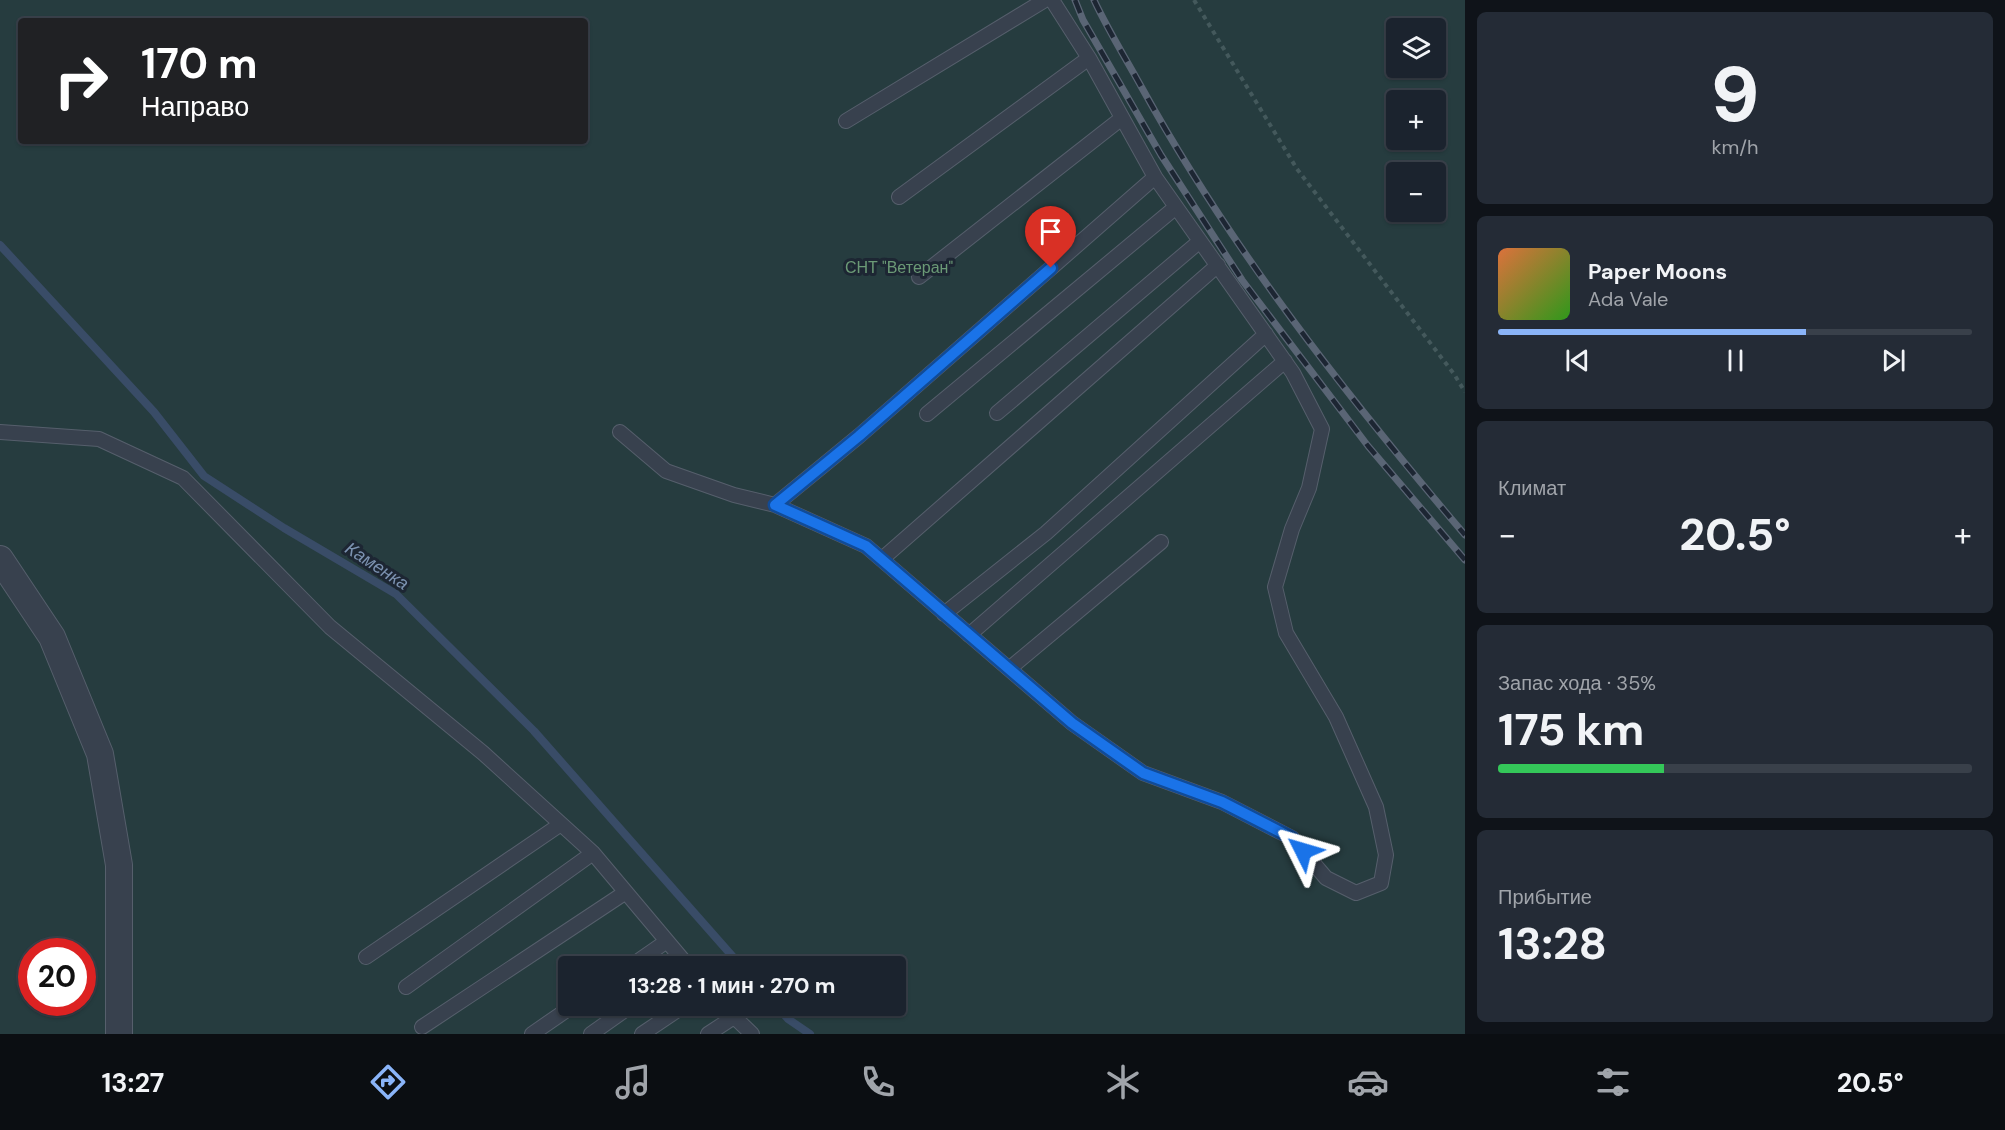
<!DOCTYPE html>
<html lang="ru">
<meta charset="utf-8">
<style>
:root{--surface:#1b232e;--page:#242b36;--text:#f1f3f6;--muted:#a0a4aa;--line:#39404a;--accent:#8ab4f8}
body{margin:0;font-family:"DM Sans",sans-serif;background:var(--page);color:var(--text);height:100vh;display:flex;flex-direction:column;font-size:22px;white-space:nowrap}
*{box-sizing:border-box;margin:0}
p{font-size:20px;color:var(--muted)}
.icon{flex:none;width:33px;height:33px;fill:none;stroke:currentColor;stroke-width:2;stroke-linecap:round;stroke-linejoin:round}
.map{position:relative;flex:1;overflow:hidden}
.drawer{display:flex;flex-direction:column;gap:12px;padding:12px;background:#0f1319;width:540px}
.drawer>*{flex:none}
.top-card{position:absolute;left:18px;top:18px;width:570px;height:126px;border-radius:6px;box-shadow:0 2px 4px #0004,0 0 0 2px var(--line);background:#202124;color:#fff;overflow:hidden}
.fabs{position:absolute;left:1386px;top:18px;display:grid;gap:12px}
.fabs a{display:grid;place-items:center;width:60px;height:60px;border-radius:6px;background:var(--surface);box-shadow:0 2px 4px #0004,0 0 0 2px var(--line);font-size:30px}
.speed{position:absolute;left:18px;top:938px;display:flex;gap:12px;font-size:30px;font-weight:700;text-align:center}
.speed>*{display:grid;place-content:center;width:78px;height:78px;border-radius:50%;background:var(--surface);box-shadow:0 2px 4px #0004,0 0 0 2px var(--line);line-height:1}
.speed .limit{border:9px solid #d22;background:#fff;color:#111}
.pin{position:absolute;display:grid;place-items:center;width:51px;height:51px;color:#fff;margin:-62px -26px;border-radius:50% 50% 50% 0;rotate:-45deg;box-shadow:0 0 6px #0007}
.pin .icon{rotate:45deg}
.me{position:absolute;width:66px;margin:-33px;rotate:310deg;stroke-linejoin:round;filter:drop-shadow(0 0 4px #0008)}
.turn{display:flex;align-items:center;gap:21px;height:126px;padding:0 24px;font-size:27px}
.turn .icon{width:78px;height:78px;stroke-width:2.5}
.turn b{display:block;font-size:42px;line-height:51px}
.big{font-size:45px;font-weight:700;line-height:1.1}
.drawer .tile{flex:1;display:flex;flex-direction:column;justify-content:center;gap:9px;min-width:0;padding:0 21px;border-radius:9px;background:var(--page)}
.drawer .dial{align-items:center;gap:0}
.dial b{font-size:78px;line-height:1}
.song{display:flex;align-items:center;gap:18px}
.cover{width:72px;height:72px;border-radius:9px;background:linear-gradient(135deg,hsl(20 70% 55%),hsl(110 70% 35%))}
.played{height:6px;border-radius:3px;background:linear-gradient(90deg,var(--accent) 65%,var(--line) 65%)}
.keys{display:flex;justify-content:space-around;direction:ltr}
.heat{display:flex;justify-content:space-between;align-items:center;font-size:33px;direction:ltr}
.charge{height:9px;border-radius:4px;background:linear-gradient(90deg,#34c759 35%,var(--line) 0)}
.trip{position:absolute;left:558px;top:956px;width:348px;height:60px;border-radius:6px;background:var(--surface);box-shadow:0 2px 4px #0004,0 0 0 2px var(--line);font-weight:700;line-height:60px;text-align:center}
.tab-bar{display:flex;height:96px;justify-content:space-around;align-items:center;background:#0b0e12;color:var(--muted)}
.tab-bar .icon{width:42px;height:42px}
.tab-bar .active{color:var(--accent)}
.tab-bar b{font-size:27px;color:var(--text)}
main{display:flex;flex:1;min-height:0}
.map>svg:first-child{display:block}
.green{fill:#263c3f;fill-rule:evenodd}
.lines{fill:none;stroke-linecap:round;stroke-linejoin:round}
.stream{stroke:#394c67;stroke-width:8}
.lane-casing{stroke:#565f6c;stroke-width:16}
.street-casing{stroke:#565f6c;stroke-width:28}
.path{stroke:#44595c;stroke-width:4;stroke-dasharray:4.5 4.5;stroke-linecap:butt}
.lane{stroke:#38414e;stroke-width:14}
.street{stroke:#38414e;stroke-width:26}
.rail-casing{stroke:#5a6575;stroke-width:7}
.rail{stroke:#1d2633;stroke-width:4.5;stroke-dasharray:14;stroke-linecap:butt}
.route-casing{stroke:#114b97;stroke-width:15}
.route{stroke:#1a73e8;stroke-width:10}
.labels{text-anchor:middle;stroke-width:6;stroke-linejoin:round;paint-order:stroke}
.park-label{font-size:16px;fill:#6b9a76;stroke:#1d2633}
.water-label{font-size:18px;font-style:italic;fill:#7c92b1;stroke:#1d2633}
</style>
<main>
<div class="map">
<svg width="1465" height="1034" viewBox="0 0 1465 1034">
<rect width="100%" height="100%" fill="#242f3e"/>
<!-- green -->
<path class="green" d="M0 0H1465V1034H0ZM21 21H585V141H21ZM1396 28H1436V68H1396ZM1396 100H1436V140H1396ZM1396 172H1436V212H1396ZM32 951H82V1002H32ZM568 966H896V1005H568Z"/>
<g class="lines">
<!-- stream -->
<path class="stream" d="M0 245 154 412 204 476 284 528 396 594 534 731 741 966
M776 1005 788 1019 810 1034"/>
<!-- lane casing -->
<g class="lane-casing">
<path id="lane" d="M846 121 1045 0
M899 197 1089 58
M919 277 1122 118
M997 413 1200 241
M927 414 1176 207
M0 432 99 439 183 478 330 627 483 753 593 853 688 966
M620 432 666 471 734 495 775 505 866 546 1072 723 1143 773 1222 802 1292 838 1326 878 1356 893 1381 883 1386 855 1376 807 1336 717 1286 633 1275 587 1292 529 1309 488 1322 429 1293 373 1155 177 1089 58 1052 0
M775 505 859 436 1155 177
M882 559 1218 265
M944 614 1046 533 1266 334
M969 635 1285 361
M1009 669 1161 542
M366 957 561 824
M631 966 667 941
M406 987 593 853
M722 1005 752 1034
M422 1027 626 892
M532 1034 574 1005
M591 1034 632 1005
M642 1034 685 1005
M708 1034 734 1017"/>
</g>
<!-- street casing -->
<g class="street-casing">
<path id="street" d="M0 559 52 637 100 754 119 865V1034"/>
</g>
<!-- path -->
<path class="path" d="M1194 0 1297 169 1454 374 1465 392"/>
<!-- lane -->
<use href="#lane" class="lane"/>
<!-- street -->
<use href="#street" class="street"/>
<!-- rail casing -->
<g class="rail-casing">
<path id="rail" d="M1075 0 1083 20 1161 155 1242 280 1368 446 1465 560
M1094 0C1108 30 1126 59 1142 88 1231 249 1346 395 1465 535"/>
</g>
<!-- rail -->
<use href="#rail" class="rail"/>
</g>
<g class="lines">
<!-- route casing -->
<g class="route-casing">
<path id="route" d="M1051 268 859 436 775 505 866 546 1072 723 1143 773 1222 802 1292 838 1303 851"/>
</g>
<!-- route -->
<use href="#route" class="route"/>
</g>
<g class="labels">
<!-- park labels -->
<g class="park-label">
<text x="899" y="273">СНТ "Ветеран"</text>
</g>
<!-- water labels -->
<g class="water-label">
<text transform="translate(377 566) rotate(33)" y="6">Каменка</text>
</g>
</g>
</svg>
<div class="fabs">
<a><svg class="icon" aria-label="layers" viewBox="0 0 24 24"><path d="M12 4l9 5-9 5-9-5zM3 14l9 5 9-5"/></svg></a>
<a>+</a>
<a>−</a>
</div>
<div class="speed"><div class="limit">20</div></div>
<div class="pin" style="left:1051px;top:268px;background:#d93025"><svg class="icon" aria-label="arrive" viewBox="0 0 24 24"><path d="M6 21V4h12l-3 4 3 4H6"/></svg></div>
<svg class="me" style="left:1303px;top:851px" viewBox="-20 -20 40 40"><path d="M0-17L14 15 0 8-14 15z" fill="#1a73e8" stroke="#fff" stroke-width="4"/></svg>
<div class="trip">13:28 · 1 мин · 270 m</div>
<div class="top-card">
<div class="turn"><svg class="icon" aria-label="right" viewBox="0 0 24 24"><path d="M7 20v-9h11M14 6l5 5-5 5"/></svg><div><b>170 m</b>Направо</div></div>
</div>
</div>
<section class="drawer">
<div class="tile dial"><b>9</b><p>km/h</p></div>
<div class="tile">
<div class="song"><i class="cover"></i><div><b>Paper Moons</b><p>Ada Vale</p></div></div>
<div class="played"></div>
<div class="keys"><svg class="icon" aria-label="previous" viewBox="0 0 24 24"><path d="M18 5L8 12l10 7zM5 5v14"/></svg><svg class="icon" aria-label="pause" viewBox="0 0 24 24"><path d="M8 5v14M16 5v14"/></svg><svg class="icon" aria-label="next" viewBox="0 0 24 24"><path d="M6 5l10 7-10 7zM19 5v14"/></svg></div>
</div>
<div class="tile"><p>Климат</p>
<div class="heat"><a>−</a><b class="big">20.5°</b><a>+</a></div>
</div>
<div class="tile"><p>Запас хода · 35%</p><b class="big">175 km</b><div class="charge"></div></div>
<div class="tile"><p>Прибытие</p><b class="big">13:28</b></div>
</section>
</main>
<nav class="tab-bar">
<b>13:27</b>
<svg class="icon active" aria-label="directions" viewBox="0 0 24 24"><path d="M12 3l9 9-9 9-9-9zM9 14v-3h6M13 9l2 2-2 2"/></svg>
<svg class="icon" aria-label="music" viewBox="0 0 24 24"><path d="M9 18V5l10-2v13"/><circle cx="6" cy="18" r="3"/><circle cx="16" cy="16" r="3"/></svg>
<svg class="icon" aria-label="phone" viewBox="0 0 24 24"><path d="M5 4h4l2 5-3 2q2 4 5 5l2-3 5 2v4C11 20 4 13 5 4z"/></svg>
<svg class="icon" aria-label="climate" viewBox="0 0 24 24"><path d="M12 3v18M4 7l16 10M4 17L20 7"/></svg>
<svg class="icon" aria-label="car" viewBox="0 0 24 24"><path d="M5 17H2v-5l4-1 3-4h7l3 4 3 1v5h-3M9 17h6M6 11h13"/><circle cx="7" cy="17" r="2"/><circle cx="17" cy="17" r="2"/></svg>
<svg class="icon" aria-label="filters" viewBox="0 0 24 24"><path d="M4 7h16M4 17h16"/><circle cx="9" cy="7" r="2"/><circle cx="15" cy="17" r="2"/></svg>
<b>20.5°</b>
</nav>
